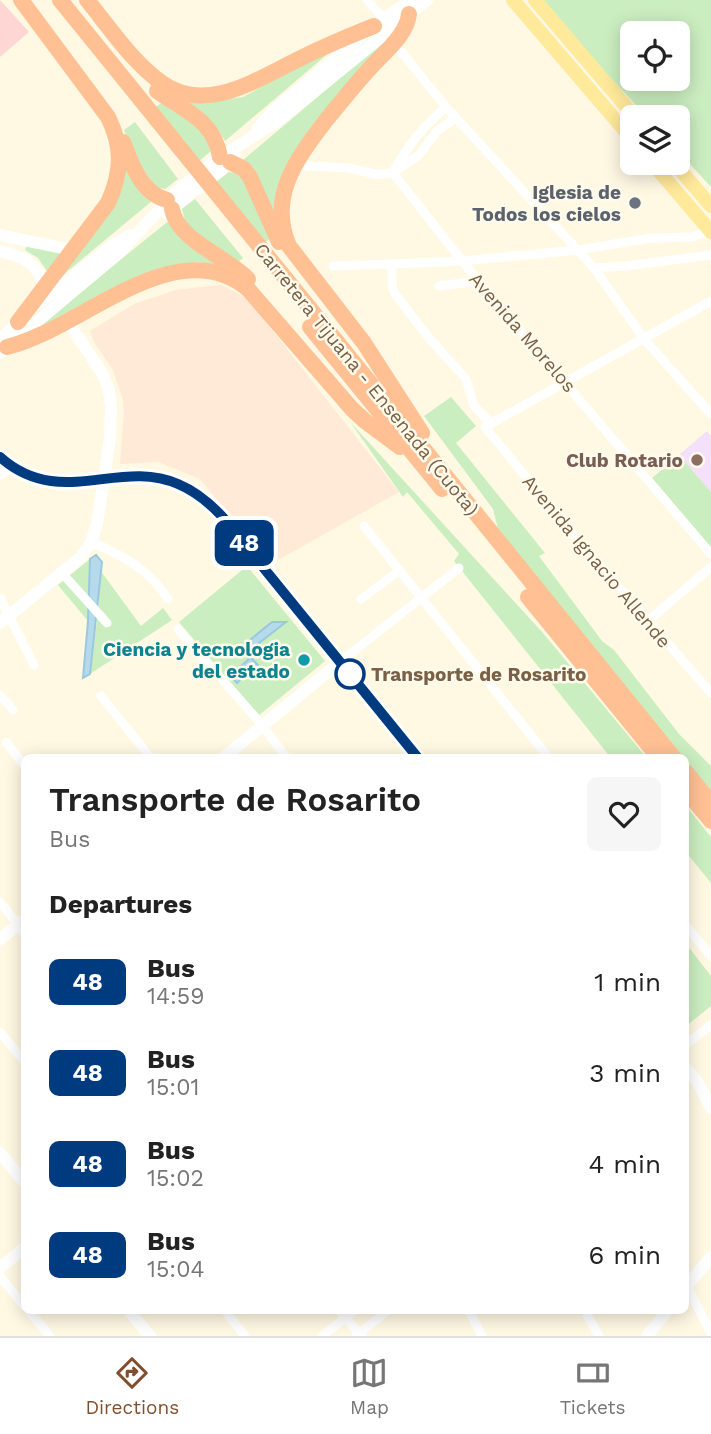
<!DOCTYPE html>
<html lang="en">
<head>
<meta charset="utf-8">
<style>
	:root { --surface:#fff; --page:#f6f6f6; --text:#222; --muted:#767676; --line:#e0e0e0; --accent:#814e2e }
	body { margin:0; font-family:"Work Sans",sans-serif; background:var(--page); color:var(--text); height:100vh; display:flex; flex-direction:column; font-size:26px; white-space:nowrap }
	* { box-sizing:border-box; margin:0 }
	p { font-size:23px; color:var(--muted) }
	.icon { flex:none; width:38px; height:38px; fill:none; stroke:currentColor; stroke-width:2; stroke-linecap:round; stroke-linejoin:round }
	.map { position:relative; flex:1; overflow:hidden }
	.details { position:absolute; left:21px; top:754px; width:668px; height:560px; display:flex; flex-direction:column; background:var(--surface); border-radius:10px; box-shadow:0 4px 18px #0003 }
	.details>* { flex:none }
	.badge { padding:0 14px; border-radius:10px; font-size:24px; line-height:46px }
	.buttons { position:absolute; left:620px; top:21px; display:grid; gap:14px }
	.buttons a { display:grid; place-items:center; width:70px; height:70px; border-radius:10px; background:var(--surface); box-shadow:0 4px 18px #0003; font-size:35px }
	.map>.badge { position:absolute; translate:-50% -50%; box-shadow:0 0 0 4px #fff }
	h2 { padding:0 28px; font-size:26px; line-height:63px }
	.round { display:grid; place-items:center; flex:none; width:74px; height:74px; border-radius:10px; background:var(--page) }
	.head { display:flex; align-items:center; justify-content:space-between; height:119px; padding:0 28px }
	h1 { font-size:33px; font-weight:600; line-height:52px }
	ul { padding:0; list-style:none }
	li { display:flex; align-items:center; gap:21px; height:91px; padding:0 28px }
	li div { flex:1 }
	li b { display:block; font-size:26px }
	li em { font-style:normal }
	li .badge { min-width:77px; font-weight:700; text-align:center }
	.tab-bar { display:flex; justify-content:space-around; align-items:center; height:98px; border-top:2px solid var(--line); background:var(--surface); font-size:19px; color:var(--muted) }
	.tab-bar a { display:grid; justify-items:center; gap:4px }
	.tab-bar .active { color:var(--accent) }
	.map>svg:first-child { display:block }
</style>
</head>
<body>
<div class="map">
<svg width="711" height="1336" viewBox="0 0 711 1336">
	<rect width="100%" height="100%" fill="#fff8e3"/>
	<polygon fill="#ffe9d7" points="221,285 247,298 399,492 271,564 200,479 159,462 120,464 124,414 123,400 113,370 94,342 90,331 134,304 176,290"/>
	<polygon fill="#f5e0fb" points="707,431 711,436 711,492 679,455"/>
	<polygon fill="#fed7d5" points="0,0 29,32 0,57"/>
	<g fill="#cbeec0" fill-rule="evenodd">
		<path d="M538,0H711V187L677,150V117H647ZM632,33H677V79H632Z"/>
		<polygon points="397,30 331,109 276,216 248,163 243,160"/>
		<polygon points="337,46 225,141 217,128 171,97 207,102 243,97"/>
		<polygon points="163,102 202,130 212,150 198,162 154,108"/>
		<polygon points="135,122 178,179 165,189 153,186 134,156 124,130"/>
		<polygon points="125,167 152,201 46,289"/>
		<polygon points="229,172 240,174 272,236 266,242 216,182"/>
		<polygon points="195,199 243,258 236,264 186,224 182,209"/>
		<polygon points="171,219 218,265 198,262 157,270 25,337"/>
		<polygon points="27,246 62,253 47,271 38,258 25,250"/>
		<polygon points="451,397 476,426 456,443 545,553 539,556 602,641 614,650 679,734 711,766 711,797 686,765 686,758 680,758 536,581 533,572 498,529 493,509 424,416"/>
		<polygon points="351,423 543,633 647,758 611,758 454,561 459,554 407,492 403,497"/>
		<polygon points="679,455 711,492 711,548 652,478"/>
		<polygon points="90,559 88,621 58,585"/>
		<polygon points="247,566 325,661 258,716 179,622"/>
		<polygon points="100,570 141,626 163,608 172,620 90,674 98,614"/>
		<polygon points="686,806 711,837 711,883 686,852"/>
		<polygon points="686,944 711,976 711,1006 686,1026"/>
	</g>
	<g fill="#b5daeb" stroke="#9bc8dd" stroke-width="2">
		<polygon points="96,555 102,562 90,674 83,678 88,621 90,559"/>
		<polygon points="272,622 286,622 254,647 250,657 258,665 237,683 230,676 249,659 240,648"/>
	</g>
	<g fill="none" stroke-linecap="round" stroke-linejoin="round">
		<g stroke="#fff" stroke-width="9">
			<polyline points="367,0 384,19"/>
			<polyline points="394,43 446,107 594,268 644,339 711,414"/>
			<path d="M446,107C425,125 405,149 393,173L478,281L711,554"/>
			<polyline points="295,163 308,166 348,168 376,174 393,173 419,155 437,131 456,118"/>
			<polyline points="333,266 392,264"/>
			<polyline points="594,268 626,266 711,255"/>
			<polyline points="439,286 478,281"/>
			<polyline points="711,301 485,427 572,533 711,693"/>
			<polyline points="491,423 474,406 466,379 429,338 395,294 392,287 392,264 462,261 578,250 651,238 693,237 709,230"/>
			<polyline points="0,475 12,467"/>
			<polyline points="364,526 549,758"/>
			<path d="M91,542C122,555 149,569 168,599"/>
			<polyline points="62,573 107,623"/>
			<polyline points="0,598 34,665"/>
			<polyline points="361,599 399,571"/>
			<polyline points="648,621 711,567"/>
			<polyline points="178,629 256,718 287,758"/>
			<polyline points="340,662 459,568"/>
			<polyline points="0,695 13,710"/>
			<polyline points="101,696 151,758"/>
			<polyline points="6,742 24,765"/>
			<polyline points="0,902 24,933"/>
			<polyline points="686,926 711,956"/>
			<polyline points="0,1032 24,1061"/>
			<polyline points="686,1044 711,1025"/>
			<polyline points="0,1276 24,1306"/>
			<polyline points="686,1284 711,1333"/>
			<polyline points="29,1311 50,1336"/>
			<polyline points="225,1311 245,1336"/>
			<polyline points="339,1311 362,1336"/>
			<polyline points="469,1311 482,1336"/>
			<polyline points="585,1311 599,1336"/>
			<polyline points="322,1336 354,1311"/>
			<polyline points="356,1336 387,1311"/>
		</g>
		<g stroke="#fff" stroke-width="12">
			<polyline points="258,128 273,111 374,26 411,0"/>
			<polyline points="166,213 221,170 235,155"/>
			<polyline points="0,235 72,250"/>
			<path d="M0,251C22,256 37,262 44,285"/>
			<polyline points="38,304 113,245 130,235"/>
			<polyline points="0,340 24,316"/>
			<polyline points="0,353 119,253 176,192 213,162 279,120 427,0"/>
			<path d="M0,457C60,510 119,458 178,483C219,501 243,544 271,577C320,637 369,697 418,758"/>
			<polyline points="0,623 81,557 91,542 97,524 110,438 111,407 109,390 102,373 68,322"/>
			<polyline points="223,758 340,662"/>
			<polyline points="0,939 24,920"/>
			<polyline points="686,1069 697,1081 711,1108"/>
			<polyline points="0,1153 24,1182"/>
			<polyline points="0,1268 24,1248"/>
			<polyline points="686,1287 711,1257"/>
			<polyline points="129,1311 150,1336"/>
			<polyline points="647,1336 667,1311"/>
		</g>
		<g stroke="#ffe99a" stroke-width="14">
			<polyline points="513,0 632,139"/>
			<polyline points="535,0 635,117"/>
			<polyline points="652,163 711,232"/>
			<polyline points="674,163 711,206"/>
		</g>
		<g stroke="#ffc194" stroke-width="16">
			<polyline points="60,0 674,758"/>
			<path d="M87,0C110,28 132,62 162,83C207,115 259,78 301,58C325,46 349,36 374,26"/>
			<path d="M409,14C407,34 386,51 372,66C356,83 342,101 327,119C298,157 267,196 289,246L364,343L422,433"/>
			<path d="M157,91C185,111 214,120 220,157"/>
			<path d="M123,142C132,165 141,193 167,200"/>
			<polyline points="230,162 244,169 250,177 279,242"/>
			<path d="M172,209C177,240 227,257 248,279"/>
			<path d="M18,322L108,203C122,172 123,147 108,117L21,0"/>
			<polyline points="310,327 442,489"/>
			<path d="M7,347C80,330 176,229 248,289L352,409L365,421L400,447"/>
			<polyline points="528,597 659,758"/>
			<polyline points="686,772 711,803"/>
			<polyline points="686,791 711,821"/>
		</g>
	</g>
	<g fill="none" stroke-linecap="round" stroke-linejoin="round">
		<g stroke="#fff" stroke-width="16">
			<path id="line" d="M0,457C59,510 119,458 178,484C219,501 243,544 271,577C320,637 369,697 418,758"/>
		</g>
		<use href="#line" stroke="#003b80" stroke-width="10"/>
	</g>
	<circle fill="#6b7280" stroke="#fffbec" stroke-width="2.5" cx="635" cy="203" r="7"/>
	<circle fill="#8d6e63" stroke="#fffbec" stroke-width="2.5" cx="697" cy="460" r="7"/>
	<circle fill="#0f9aa8" stroke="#fffbec" stroke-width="2.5" cx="304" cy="660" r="7"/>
	<circle fill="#fff" stroke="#003b80" stroke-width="3.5" cx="350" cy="674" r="14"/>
	<g text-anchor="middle" stroke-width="5" stroke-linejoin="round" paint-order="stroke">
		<g font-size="19" font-weight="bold" fill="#5b616d" stroke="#fffbec" text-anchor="end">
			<text x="621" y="199">Iglesia de<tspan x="621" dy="22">Todos los cielos</tspan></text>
		</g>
		<g font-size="19" fill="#7a6146" stroke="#fffbec">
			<text transform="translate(523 332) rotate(49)" y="7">Avenida Morelos</text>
			<text transform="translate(367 379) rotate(51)" y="7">Carretera Tijuana - Ensenada (Cuota)</text>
			<text transform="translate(597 561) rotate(50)" y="7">Avenida Ignacio Allende</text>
		</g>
		<g font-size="19" font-weight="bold" fill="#785e54" stroke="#fffbec" text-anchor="end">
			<text x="683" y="467">Club Rotario</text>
		</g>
		<g font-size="19" font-weight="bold" fill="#0d838f" stroke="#fffbec" text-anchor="end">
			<text x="290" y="656">Ciencia y tecnologia<tspan x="290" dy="22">del estado</tspan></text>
		</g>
		<g font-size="19" font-weight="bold" fill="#7a6146" stroke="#fffbec" text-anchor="start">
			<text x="371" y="681">Transporte de Rosarito</text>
		</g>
	</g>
</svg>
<div class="buttons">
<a><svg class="icon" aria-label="locate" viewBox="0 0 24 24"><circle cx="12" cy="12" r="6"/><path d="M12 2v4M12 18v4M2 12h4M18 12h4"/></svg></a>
<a><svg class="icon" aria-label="layers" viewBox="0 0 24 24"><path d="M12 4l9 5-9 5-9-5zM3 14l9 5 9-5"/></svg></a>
</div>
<b class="badge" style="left:244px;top:543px;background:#003b80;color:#fff">48</b>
<section class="details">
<div class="head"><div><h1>Transporte de Rosarito</h1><p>Bus</p></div><a class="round"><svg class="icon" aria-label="heart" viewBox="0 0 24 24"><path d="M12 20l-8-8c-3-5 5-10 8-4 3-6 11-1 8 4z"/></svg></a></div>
<h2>Departures</h2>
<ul>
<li><span class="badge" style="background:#003b80;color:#fff">48</span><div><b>Bus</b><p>14:59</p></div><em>1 min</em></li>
<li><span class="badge" style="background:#003b80;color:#fff">48</span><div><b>Bus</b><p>15:01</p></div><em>3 min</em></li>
<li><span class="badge" style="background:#003b80;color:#fff">48</span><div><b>Bus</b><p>15:02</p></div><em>4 min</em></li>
<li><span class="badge" style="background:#003b80;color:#fff">48</span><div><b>Bus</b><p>15:04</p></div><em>6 min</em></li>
</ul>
</section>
</div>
<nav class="tab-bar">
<a class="active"><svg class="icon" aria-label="directions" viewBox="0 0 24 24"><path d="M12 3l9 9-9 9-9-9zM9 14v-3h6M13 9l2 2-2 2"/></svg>Directions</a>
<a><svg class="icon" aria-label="map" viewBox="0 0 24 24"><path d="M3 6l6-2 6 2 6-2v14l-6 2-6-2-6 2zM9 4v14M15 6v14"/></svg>Map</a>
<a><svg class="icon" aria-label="tickets" viewBox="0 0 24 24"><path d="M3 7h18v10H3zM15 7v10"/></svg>Tickets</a>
</nav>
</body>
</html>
